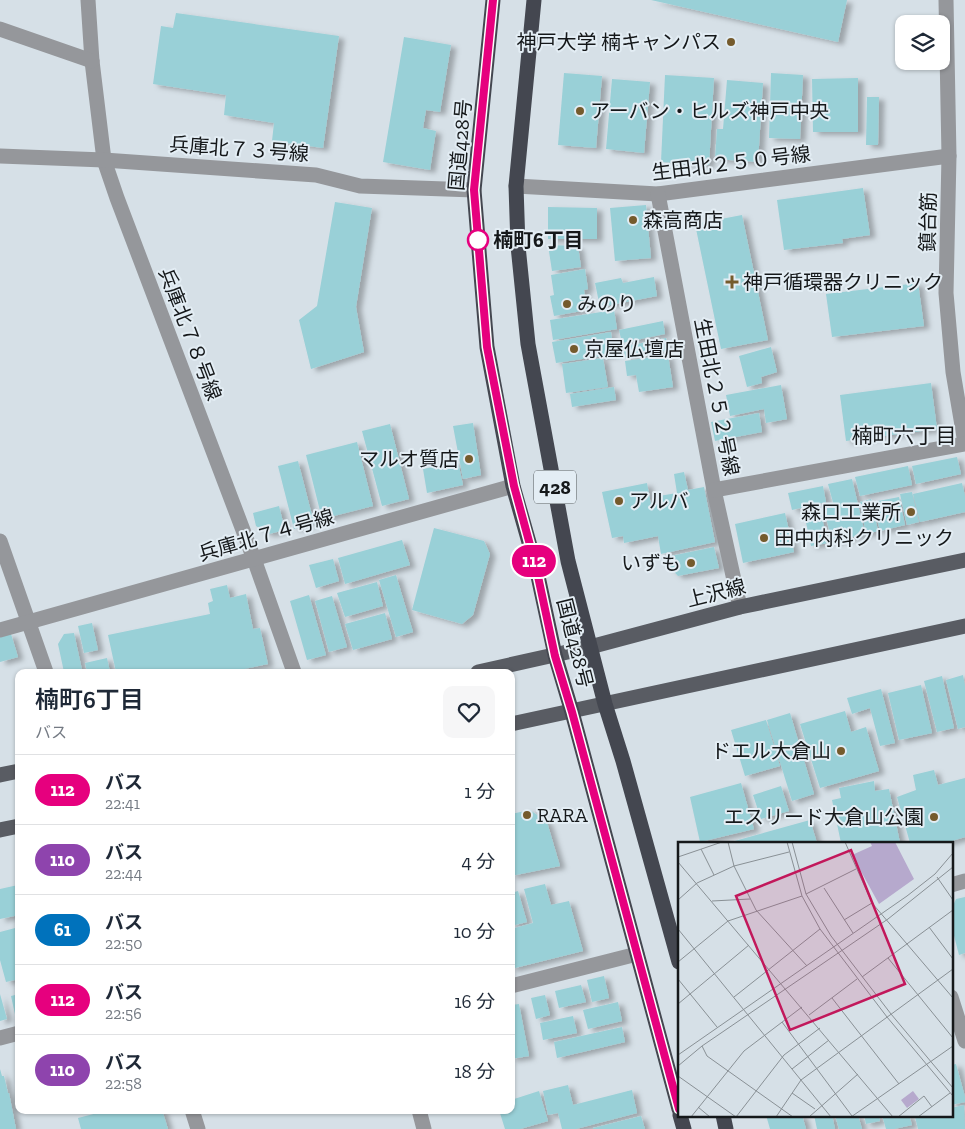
<!DOCTYPE html>
<html lang="ja">
<head>
<meta charset="utf-8">
<style>
	:root { --surface:#fff; --page:#f6f6f7; --text:#1f2937; --muted:#747a83; --line:#e0e1e3 }
	body { margin:0; font-family:"Zilla Slab","Noto Sans JP",serif; background:var(--page); color:var(--text); height:100vh; display:flex; flex-direction:column; font-size:19px; white-space:nowrap }
	* { box-sizing:border-box; margin:0 }
	p { font-size:16px; color:var(--muted) }
	.icon { flex:none; width:28px; height:28px; fill:none; stroke:currentColor; stroke-width:2; stroke-linecap:round; stroke-linejoin:round }
	.map { position:relative; flex:1; overflow:hidden }
	.drawer { position:absolute; left:15px; top:669px; width:500px; height:445px; display:flex; flex-direction:column; background:var(--surface); border-radius:10px; box-shadow:0 1px 4px #0004 }
	.drawer>* { flex:none }
	.badge { padding:0 10px; border-radius:16px; font-size:18px; line-height:32px }
	.tools { position:absolute; left:895px; top:15px; display:grid; gap:10px }
	.tools a { display:grid; place-items:center; width:55px; height:55px; border-radius:10px; background:var(--surface); box-shadow:0 1px 4px #0004; font-size:25px }
	.map>.badge { position:absolute; translate:-50% -50%; box-shadow:0 0 0 2px #fff }
	.round { display:grid; place-items:center; flex:none; width:52px; height:52px; border-radius:10px; background:var(--page) }
	.overview { display:flex; align-items:center; justify-content:space-between; height:85px; padding:0 20px }
	h1 { font-size:24px; font-weight:600; line-height:38px }
	ul { padding:0; list-style:none }
	li { display:flex; align-items:center; gap:15px; height:70px; padding:0 20px; border-top:1px solid var(--line) }
	li div { flex:1 }
	li b { display:block; font-size:19px }
	li em { font-style:normal }
	li .badge { min-width:55px; font-weight:700; text-align:center }
	.map>svg:first-child { display:block }
</style>
</head>
<body>
<div class="map">
<svg width="965" height="1129" viewBox="0 0 965 1129">
	<defs>
		<filter id="shadow"><feDropShadow dx="5.5" dy="3" stdDeviation="2.5" flood-color="#0004"/></filter>
	</defs>
	<rect width="100%" height="100%" fill="#d6e0e7"/>
	<g fill="#99d0d7" filter="url(#shadow)">
		<polygon points="651,0 847,0 838,42"/>
		<polygon points="176,13 339,36 323,148 272,141 274,123 224,115 226,95 153,84 161,26 173,28"/>
		<polygon points="404,37 451,45 440,112 426,110 423,128 436,131 430,170 383,162"/>
		<polygon points="564,73 602,76 596,148 558,145"/>
		<polygon points="771,73 803,75 800,139 769,138"/>
		<polygon points="665,75 714,78 709,165 661,162"/>
		<polygon points="858,78 858,132 813,132 812,79"/>
		<polygon points="612,79 650,82 644,153 606,149"/>
		<polygon points="727,80 763,83 758,162 715,159 717,129 723,129"/>
		<polygon points="867,97 879,97 878,145 866,145"/>
		<polygon points="863,188 870,235 842,239 843,243 784,250 777,200"/>
		<polygon points="335,202 372,208 356,307 364,352 311,369 299,320 317,306"/>
		<polygon points="646,205 651,258 615,261 610,208"/>
		<polygon points="548,207 597,208 597,239 548,239"/>
		<polygon points="742,215 768,340 721,349 695,224"/>
		<polygon points="548,245 578,246 581,267 552,271"/>
		<polygon points="585,269 588,289 584,290 587,310 554,316 550,296 554,295 551,275"/>
		<polygon points="654,277 657,296 600,307 595,283 621,278 623,283"/>
		<polygon points="918,283 924,326 832,337 826,294"/>
		<polygon points="614,310 617,329 553,340 550,320"/>
		<polygon points="663,321 665,334 622,343 619,330"/>
		<polygon points="611,332 614,354 556,363 552,342"/>
		<polygon points="666,338 669,350 626,359 623,347"/>
		<polygon points="771,347 777,372 761,377 762,383 747,387 739,356"/>
		<polygon points="668,355 673,387 639,392 636,375 627,376 625,361"/>
		<polygon points="603,358 608,387 566,393 562,364"/>
		<polygon points="931,383 937,429 846,441 840,395"/>
		<polygon points="781,385 787,419 766,423 764,409 730,416 726,395"/>
		<polygon points="614,387 616,400 572,407 570,394"/>
		<polygon points="759,413 762,432 715,441 711,422"/>
		<polygon points="473,423 481,475 463,479 453,426"/>
		<polygon points="390,424 409,499 382,506 362,431"/>
		<polygon points="357,442 373,506 322,519 306,455"/>
		<polygon points="957,457 961,474 916,484 912,466"/>
		<polygon points="298,461 314,523 294,529 278,466"/>
		<polygon points="458,462 463,485 427,493 423,469"/>
		<polygon points="908,466 912,485 860,496 855,477"/>
		<polygon points="684,472 688,490 704,487 715,542 661,554 658,536 624,543 623,536 612,538 602,492 647,483 651,505 661,503 659,496 677,493 674,474"/>
		<polygon points="852,479 865,534 832,542 824,509 834,506 828,484"/>
		<polygon points="962,483 965,496 965,512 920,522 913,494"/>
		<polygon points="823,486 826,502 792,510 788,493"/>
		<polygon points="912,492 919,522 907,525 900,494"/>
		<polygon points="899,497 905,525 880,531 873,502"/>
		<polygon points="871,499 878,531 866,534 860,502"/>
		<polygon points="279,506 285,530 269,534 256,526 253,513"/>
		<polygon points="820,509 828,543 811,546 804,513"/>
		<polygon points="785,513 794,552 743,563 735,524"/>
		<polygon points="434,528 484,541 490,554 473,615 462,624 412,610"/>
		<polygon points="402,540 410,565 345,584 338,558"/>
		<polygon points="714,547 719,568 693,573 678,576 661,558"/>
		<polygon points="333,559 339,581 316,588 309,565"/>
		<polygon points="396,575 413,632 396,637 379,580"/>
		<polygon points="377,582 383,606 345,617 337,593"/>
		<polygon points="227,585 230,598 246,594 253,629 260,628 268,664 229,672 116,672 108,635 210,614 208,603 213,601 210,589"/>
		<polygon points="309,595 326,655 307,660 290,601"/>
		<polygon points="332,596 347,647 329,652 315,601"/>
		<polygon points="385,613 392,639 353,650 345,624"/>
		<polygon points="92,623 98,650 84,653 78,626"/>
		<polygon points="74,633 82,670 64,672 58,644 64,634"/>
		<polygon points="11,634 18,657 0,662 0,637"/>
		<polygon points="107,658 110,672 87,672 85,663"/>
		<polygon points="963,675 965,686 965,727 958,729 946,680"/>
		<polygon points="942,676 954,728 937,732 924,681"/>
		<polygon points="921,685 932,733 899,740 888,693"/>
		<polygon points="881,689 895,743 880,746 870,708 852,714 847,698"/>
		<polygon points="845,711 851,732 866,727 879,771 820,788 800,724"/>
		<polygon points="790,713 814,794 792,801 767,720"/>
		<polygon points="766,720 780,766 745,776 731,730"/>
		<polygon points="934,770 938,785 965,778 965,837 945,843 910,843 897,797 916,790 913,775"/>
		<polygon points="874,781 875,791 889,789 900,843 841,843 832,800 841,798 839,788"/>
		<polygon points="741,783 754,829 700,842 690,797"/>
		<polygon points="781,786 789,811 761,819 753,795"/>
		<polygon points="530,810 547,822 560,866 511,876 511,814"/>
		<polygon points="810,820 817,843 732,843 731,842"/>
		<polygon points="545,884 551,905 569,901 583,951 511,969 511,929 533,923 524,889"/>
		<polygon points="18,885 19,915 0,919 0,889"/>
		<polygon points="518,891 527,922 511,926 511,893"/>
		<polygon points="965,897 965,953 959,955 951,924 951,910 956,899"/>
		<polygon points="19,927 19,979 6,982 0,960 0,932"/>
		<polygon points="604,976 609,998 592,1002 587,980"/>
		<polygon points="581,985 586,1002 559,1008 555,991"/>
		<polygon points="0,994 7,1019 0,1021"/>
		<polygon points="19,994 19,1018 16,1019 11,996"/>
		<polygon points="545,995 550,1015 536,1019 531,998"/>
		<polygon points="618,1002 622,1021 588,1029 583,1010"/>
		<polygon points="519,1004 529,1056 511,1059 511,1005"/>
		<polygon points="573,1016 577,1033 543,1040 540,1023"/>
		<polygon points="622,1027 625,1042 557,1058 554,1042"/>
		<polygon points="956,1064 965,1097 965,1102 951,1105 951,1065"/>
		<polygon points="0,1069 2,1076 4,1076 8,1093 9,1093 16,1129 0,1129"/>
		<polygon points="568,1085 573,1105 632,1090 637,1113 576,1129 562,1129 558,1113 548,1115 543,1091"/>
		<polygon points="539,1091 548,1121 520,1129 505,1129 499,1110 511,1110 511,1100"/>
		<polygon points="964,1105 965,1129 918,1129 915,1117 923,1115 951,1115 951,1108"/>
		<polygon points="109,1110 162,1110 168,1129 81,1129 78,1118"/>
		<polygon points="766,1115 802,1115 806,1129 770,1129"/>
		<polygon points="814,1115 832,1115 835,1129 817,1129"/>
		<polygon points="835,1115 858,1115 862,1129 839,1129"/>
		<polygon points="864,1115 879,1115 880,1121 866,1124"/>
		<polygon points="882,1115 909,1115 912,1125 894,1129 886,1129"/>
		<polygon points="641,1116 645,1129 593,1129 593,1128"/>
	</g>
	<g fill="none" stroke-linecap="round" stroke-linejoin="round">
		<g stroke="#95979b" stroke-width="15">
			<polyline points="88,0 92,61 104,160 117,198 254,559 294,672"/>
			<polyline points="946,0 949,156 946,293 953,372 965,443"/>
			<polyline points="0,29 92,61"/>
			<polyline points="0,156 104,160 316,175 360,186 474,190"/>
			<polyline points="516,186 658,194 949,156"/>
			<polyline points="658,194 714,490 740,607"/>
			<polyline points="714,490 965,444"/>
			<polyline points="0,541 46,672"/>
			<polyline points="0,630 513,486"/>
			<polyline points="951,885 965,881"/>
			<polyline points="511,986 637,954"/>
			<polyline points="951,997 965,1041"/>
			<polyline points="0,1038 19,1033"/>
			<polyline points="192,1110 198,1129"/>
			<polyline points="419,1110 424,1129"/>
		</g>
		<g stroke="#595c63" stroke-width="15">
			<polyline points="478,672 590,647 740,607 965,560"/>
			<polyline points="511,724 965,626"/>
			<polyline points="0,775 19,771"/>
			<polyline points="0,830 19,826"/>
		</g>
		<g stroke="#444750" stroke-width="15">
			<polyline points="493,0 474,190 487,347 513,486 536,567 555,655 572,712 679,1109"/>
			<polyline points="534,0 516,186 518,246 528,344 568,561 605,704 623,761 679,962"/>
			<polyline points="680,1115 684,1129"/>
			<polyline points="723,1115 726,1129"/>
		</g>
	</g>
	<g fill="none" stroke-linecap="round" stroke-linejoin="round">
		<g stroke="#fff" stroke-width="11">
			<polyline id="line" points="493,0 474,190 487,347 514,486 536,567 555,656 572,712 679,1109"/>
		</g>
		<use href="#line" stroke="#e6007e" stroke-width="8"/>
	</g>
	<g fill="#755b2d" stroke="#e3edf4" stroke-width="2">
		<circle cx="731" cy="42" r="5"/>
		<circle cx="580" cy="111" r="5"/>
		<circle cx="633" cy="220" r="5"/>
		<path d="M729.5 274.5h5v5h5v5h-5v5h-5v-5h-5v-5h5z"/>
		<circle cx="567" cy="304" r="5"/>
		<circle cx="574" cy="349" r="5"/>
		<circle cx="469" cy="459" r="5"/>
		<circle cx="619" cy="501" r="5"/>
		<circle cx="911" cy="512" r="5"/>
		<circle cx="764" cy="538" r="5"/>
		<circle cx="691" cy="563" r="5"/>
		<circle cx="841" cy="751" r="5"/>
		<circle cx="527" cy="815" r="5"/>
		<circle cx="934" cy="817" r="5"/>
	</g>
	<circle fill="#fff" stroke="#e6007e" stroke-width="2.5" cx="478" cy="240" r="10"/>
	<g text-anchor="middle" stroke-width="4" stroke-linejoin="round" paint-order="stroke">
		<rect fill="#e3edf4" stroke="#53585b" stroke-width="1" x="534" y="470.5" width="42" height="33" rx="4"/>
		<g font-size="19" font-weight="bold" fill="#15181a">
			<text x="555" y="494">428</text>
		</g>
		<g font-size="20" fill="#15181a" stroke="#e3edf4" text-anchor="start">
			<text x="721" y="49" text-anchor="end">神戸大学 楠キャンパス</text>
			<text x="590" y="118">アーバン・ヒルズ神戸中央</text>
			<text x="643" y="227">森高商店</text>
			<text x="743" y="289">神戸循環器クリニック</text>
			<text x="577" y="311">みのり</text>
			<text x="584" y="356">京屋仏壇店</text>
			<text x="459" y="466" text-anchor="end">マルオ質店</text>
			<text x="629" y="508">アルバ</text>
			<text x="901" y="519" text-anchor="end">森口工業所</text>
			<text x="774" y="545">田中内科クリニック</text>
			<text x="681" y="570" text-anchor="end">いずも</text>
			<text x="831" y="758" text-anchor="end">ドエル大倉山</text>
			<text x="537" y="822">RARA</text>
			<text x="924" y="824" text-anchor="end">エスリード大倉山公園</text>
		</g>
		<g font-size="20" fill="#15181a" stroke="#e3edf4">
			<text transform="translate(460 145) rotate(-85)" y="7">国道428号</text>
			<text transform="translate(239 149) rotate(4)" y="7">兵庫北７３号線</text>
			<text transform="translate(731 163) rotate(-7)" y="7">生田北２５０号線</text>
			<text transform="translate(928 222) rotate(-89)" y="7">鎮台筋</text>
			<text transform="translate(190 334) rotate(69)" y="7">兵庫北７８号線</text>
			<text transform="translate(717 397) rotate(79)" y="7">生田北２５２号線</text>
			<text transform="translate(266 535) rotate(-16)" y="7">兵庫北７４号線</text>
			<text transform="translate(716 593) rotate(-14)" y="7">上沢線</text>
			<text transform="translate(575 643) rotate(76)" y="7">国道428号</text>
		</g>
		<g font-size="20" font-weight="bold" fill="#15181a" stroke="#e3edf4" text-anchor="start">
			<text x="493" y="247">楠町6丁目</text>
		</g>
		<g font-size="21" fill="#15181a" stroke="#e3edf4">
			<text x="904" y="443">楠町六丁目</text>
		</g>
	</g>
	<g transform="translate(678 842)">
		<rect width="275" height="275" fill="#d6e0e7"/>
		<path d="M192,0H217L236,37L201,62L174,13L194,4ZM235,249L241,257L229,266L223,258Z" fill="#b6a9cd"/>
		<path fill="none" stroke="#899095" stroke-width="1" d="M50,0L56,24L78,68L129,124M109,0L124,54L142,87L209,175L275,254M114,0L128,52L153,94L213,172L275,246M167,0L194,61L275,156M23,7L36,33M0,15L44,0M0,20L215,275M259,35L275,58M146,46L175,91M128,52L178,27M0,58L19,41L56,24L111,10M34,59L72,57M166,78L194,61M251,85L275,117M0,87L153,275M210,116L275,196M0,120L50,79L124,54M184,135L275,68M0,137L39,185M56,155L142,87M154,156L221,242M0,162L71,103M131,173L179,137M104,180L174,274M24,204L29,214L115,275M0,213L229,54L257,32L275,11M0,224L24,204L210,77L275,25M114,227L151,198M0,234L58,275M114,251L137,267M20,265L32,275M13,275L66,209L124,165M58,275L106,213L142,186M98,275L123,238L275,127M131,275L180,232M173,275L275,204M220,275L246,254L254,265M240,275L272,251"/>
		<path fill="#c2185b" fill-opacity="0.15" stroke="#c2185b" stroke-width="2.5" d="M173,8L227,142L112,188L58,54Z"/>
		<rect width="275" height="275" fill="none" stroke="#15181a" stroke-width="2.5"/>
	</g>
</svg>
<div class="tools">
<a><svg class="icon" aria-label="layers" viewBox="0 0 24 24"><path d="M12 4l9 5-9 5-9-5zM3 14l9 5 9-5"/></svg></a>
</div>
<b class="badge" style="left:534px;top:561px;background:#e6007e;color:#fff">112</b>
<section class="drawer">
<div class="overview"><div><h1>楠町6丁目</h1><p>バス</p></div><a class="round"><svg class="icon" aria-label="heart" viewBox="0 0 24 24"><path d="M12 20l-8-8c-3-5 5-10 8-4 3-6 11-1 8 4z"/></svg></a></div>
<ul>
<li><span class="badge" style="background:#e6007e;color:#fff">112</span><div><b>バス</b><p>22:41</p></div><em>1 分</em></li>
<li><span class="badge" style="background:#8e44ad;color:#fff">110</span><div><b>バス</b><p>22:44</p></div><em>4 分</em></li>
<li><span class="badge" style="background:#0072bc;color:#fff">61</span><div><b>バス</b><p>22:50</p></div><em>10 分</em></li>
<li><span class="badge" style="background:#e6007e;color:#fff">112</span><div><b>バス</b><p>22:56</p></div><em>16 分</em></li>
<li><span class="badge" style="background:#8e44ad;color:#fff">110</span><div><b>バス</b><p>22:58</p></div><em>18 分</em></li>
</ul>
</section>
</div>
</body>
</html>
